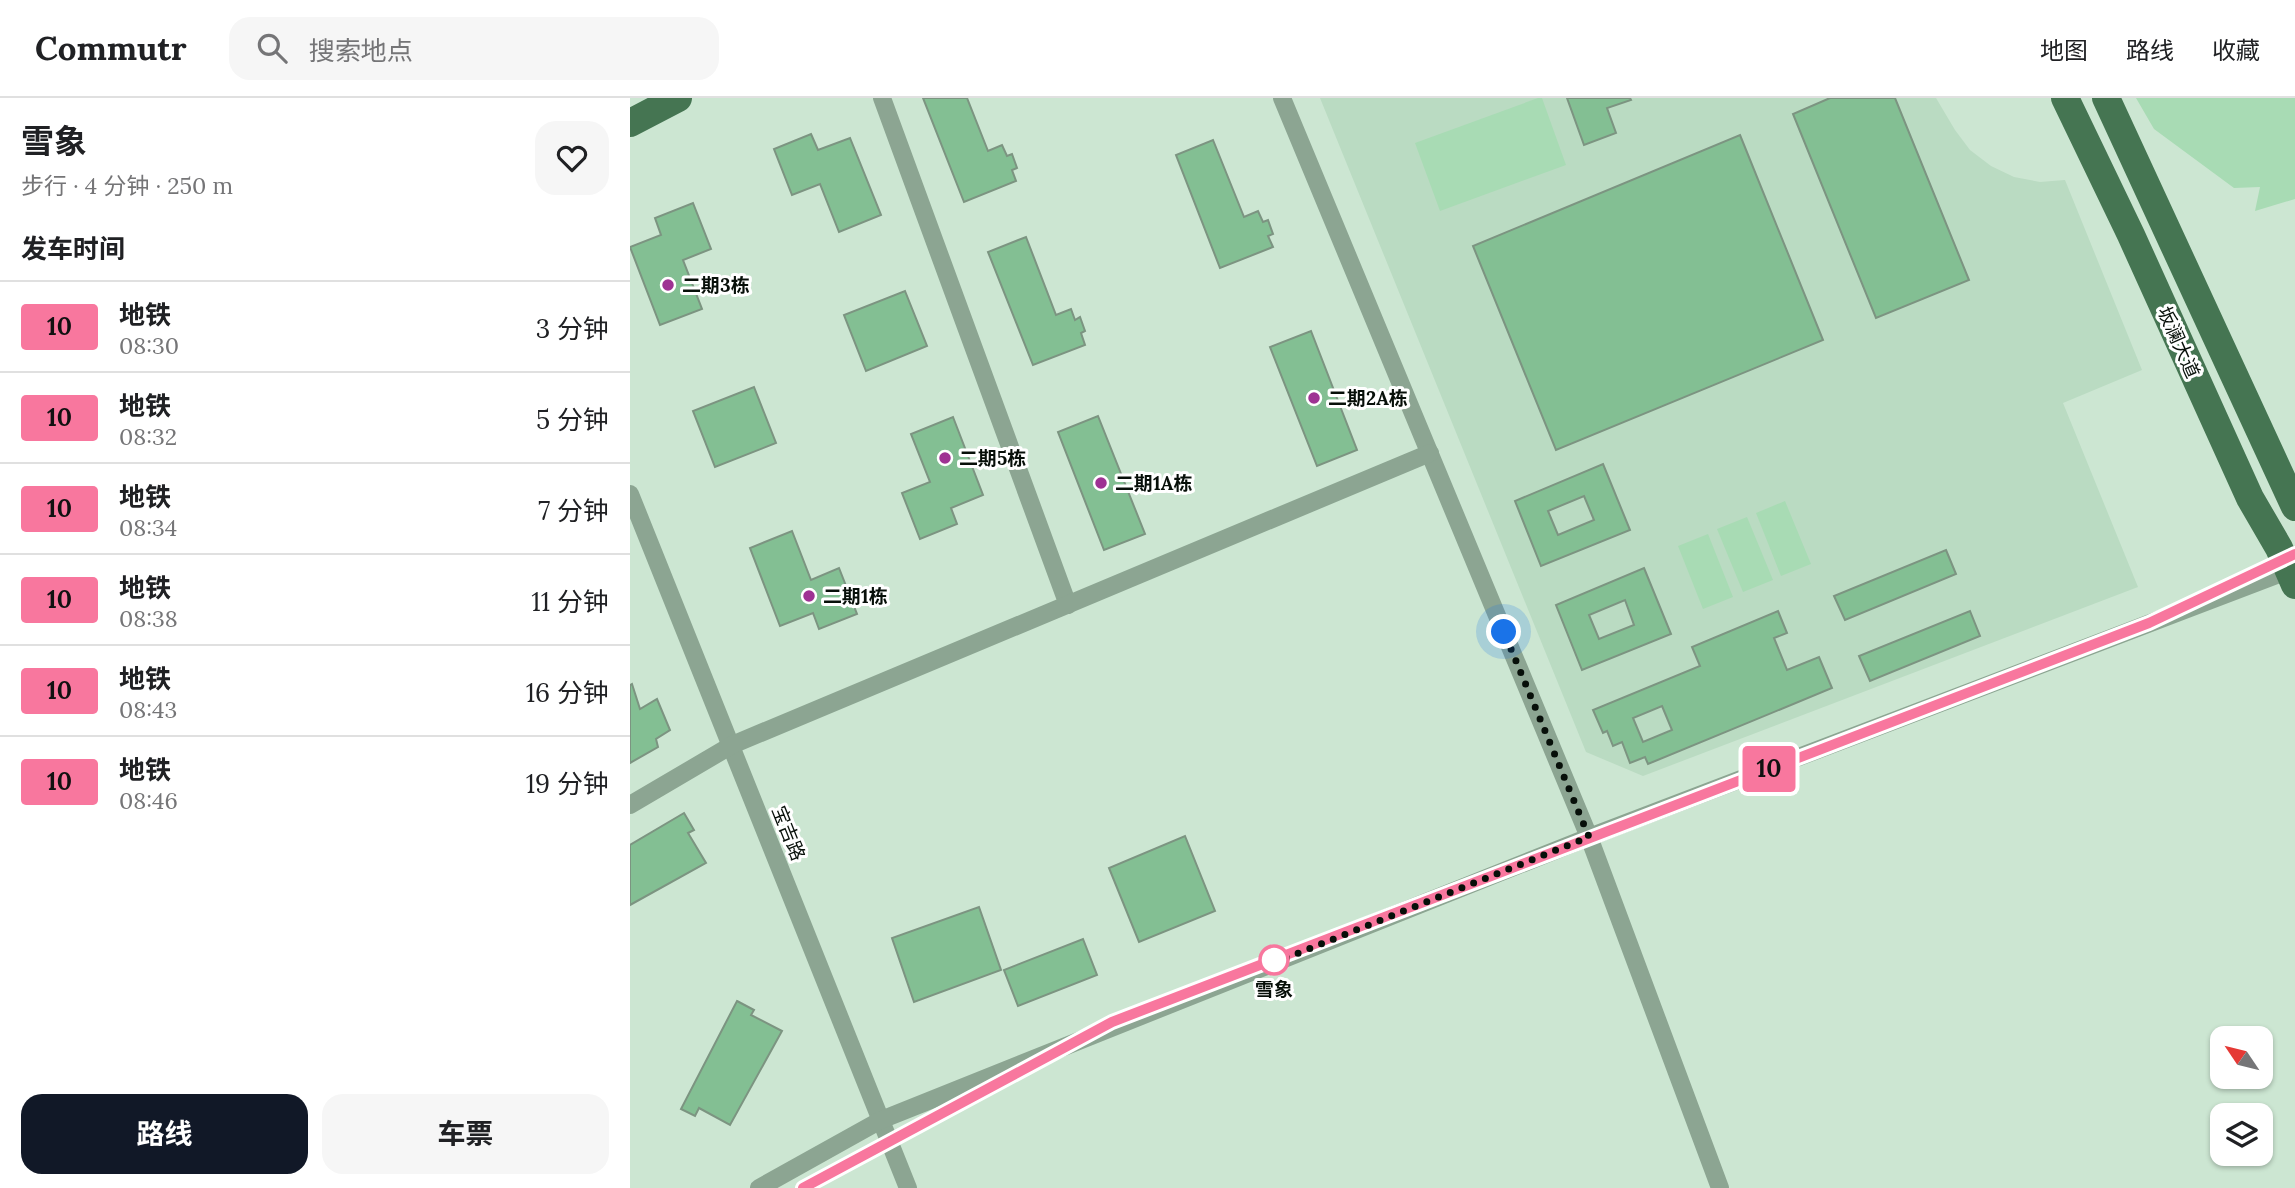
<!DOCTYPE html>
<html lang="zh">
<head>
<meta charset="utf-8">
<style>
	:root { --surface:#fff; --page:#f6f6f6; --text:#202124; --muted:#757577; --line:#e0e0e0; --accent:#111827 }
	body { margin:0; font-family:Lora,"Noto Sans SC",serif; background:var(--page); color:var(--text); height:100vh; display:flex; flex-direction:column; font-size:26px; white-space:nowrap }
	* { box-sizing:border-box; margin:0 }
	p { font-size:23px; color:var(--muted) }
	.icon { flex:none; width:38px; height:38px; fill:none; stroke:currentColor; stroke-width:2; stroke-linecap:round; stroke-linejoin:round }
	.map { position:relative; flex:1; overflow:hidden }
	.sheet { display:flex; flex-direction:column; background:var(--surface); width:630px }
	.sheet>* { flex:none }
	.badge { padding:0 14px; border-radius:5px; font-size:24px; line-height:46px }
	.needle { width:46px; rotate:305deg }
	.tools { position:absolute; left:1580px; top:928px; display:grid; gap:14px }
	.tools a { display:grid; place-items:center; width:63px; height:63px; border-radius:14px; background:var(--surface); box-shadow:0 2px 5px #0004; font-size:35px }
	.you { position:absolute; width:35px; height:35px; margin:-18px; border:5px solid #fff; border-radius:50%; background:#1a73e8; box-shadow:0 0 0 10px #1a73e833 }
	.map>.badge { position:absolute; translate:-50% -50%; box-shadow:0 0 0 4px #fff }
	h2 { padding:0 21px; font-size:26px; line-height:63px }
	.round { display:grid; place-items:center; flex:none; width:74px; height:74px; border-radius:21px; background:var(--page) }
	.summary { display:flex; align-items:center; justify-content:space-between; height:119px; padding:0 21px }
	h1 { font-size:33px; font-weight:700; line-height:52px }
	.action { display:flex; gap:14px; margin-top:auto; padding:14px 21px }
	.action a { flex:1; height:80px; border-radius:21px; background:var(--accent); color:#fff; font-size:28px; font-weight:700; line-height:80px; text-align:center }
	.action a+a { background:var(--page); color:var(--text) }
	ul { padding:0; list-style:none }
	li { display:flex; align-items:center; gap:21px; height:91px; padding:0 21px; border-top:2px solid var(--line) }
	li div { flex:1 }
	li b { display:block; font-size:26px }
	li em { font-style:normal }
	li .badge { min-width:77px; font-weight:700; text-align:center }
	header { display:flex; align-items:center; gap:42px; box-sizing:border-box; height:98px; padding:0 35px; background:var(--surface); border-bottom:2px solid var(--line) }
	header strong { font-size:33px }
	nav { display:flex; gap:38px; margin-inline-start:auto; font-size:24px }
	.search { width:490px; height:63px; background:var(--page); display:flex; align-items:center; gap:18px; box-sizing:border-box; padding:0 24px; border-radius:21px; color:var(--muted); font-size:26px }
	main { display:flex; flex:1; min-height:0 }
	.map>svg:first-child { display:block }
</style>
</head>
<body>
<header>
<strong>Commutr</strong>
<div class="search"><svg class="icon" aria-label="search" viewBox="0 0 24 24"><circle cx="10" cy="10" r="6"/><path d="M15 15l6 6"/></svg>搜索地点</div>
<nav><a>地图</a><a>路线</a><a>收藏</a></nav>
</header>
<main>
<section class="sheet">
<div class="summary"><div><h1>雪象</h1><p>步行 · 4 分钟 · 250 m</p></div><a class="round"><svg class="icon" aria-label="heart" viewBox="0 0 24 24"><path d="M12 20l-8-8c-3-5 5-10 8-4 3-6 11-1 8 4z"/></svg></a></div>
<h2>发车时间</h2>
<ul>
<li><span class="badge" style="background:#f8779e;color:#111">10</span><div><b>地铁</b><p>08:30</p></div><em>3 分钟</em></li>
<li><span class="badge" style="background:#f8779e;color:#111">10</span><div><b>地铁</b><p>08:32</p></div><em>5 分钟</em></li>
<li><span class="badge" style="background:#f8779e;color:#111">10</span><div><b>地铁</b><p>08:34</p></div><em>7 分钟</em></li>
<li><span class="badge" style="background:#f8779e;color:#111">10</span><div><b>地铁</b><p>08:38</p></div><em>11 分钟</em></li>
<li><span class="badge" style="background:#f8779e;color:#111">10</span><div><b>地铁</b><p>08:43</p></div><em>16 分钟</em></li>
<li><span class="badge" style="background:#f8779e;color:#111">10</span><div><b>地铁</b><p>08:46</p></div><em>19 分钟</em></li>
</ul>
<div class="action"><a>路线</a><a>车票</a></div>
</section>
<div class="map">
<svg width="1665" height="1090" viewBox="0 0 1665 1090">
	<rect width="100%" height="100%" fill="#cce6d2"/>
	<polygon fill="#badbc2" points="690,0 1306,0 1325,32 1340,52 1361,68 1384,79 1410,84 1435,82 1512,272 1433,305 1508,489 1013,678 956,654"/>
	<g fill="#a8dbb4">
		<polygon points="908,0 912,0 936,67 810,113 785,45"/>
		<polygon points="1506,0 1665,0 1665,101 1625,113 1630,89 1604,90 1524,31"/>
		<polygon points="1155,403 1181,466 1151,478 1126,415"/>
		<polygon points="1117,419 1143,482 1113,494 1087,431"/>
		<polygon points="1078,436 1103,499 1073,511 1048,448"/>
	</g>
	<g fill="#83bf93" stroke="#7c9481" stroke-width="2" fill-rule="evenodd">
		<polygon points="293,0 337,0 358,53 372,47 377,58 382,56 387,70 382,72 386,83 334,104"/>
		<polygon points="937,0 1000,0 1001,2 977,10 986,35 954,47"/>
		<polygon points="1200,0 1265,0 1339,182 1246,220 1163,16"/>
		<polygon points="181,36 188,52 220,40 251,117 209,134 190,86 162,97 144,51"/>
		<polygon points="1110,37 1193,242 926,352 843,148"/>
		<polygon points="583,42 614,119 628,113 633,124 638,122 643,136 638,138 643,149 590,170 546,57"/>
		<polygon points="63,105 81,151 53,162 72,211 30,227 0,149 31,137 25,120"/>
		<polygon points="396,139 426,217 441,211 445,222 450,219 455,233 451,235 455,247 403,267 358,154"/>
		<polygon points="275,193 297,248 236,273 214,217"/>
		<polygon points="681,233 727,352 687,368 640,249"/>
		<polygon points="124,289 146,345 85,369 63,313"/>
		<polygon points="468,318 515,436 474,452 428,334"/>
		<polygon points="323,319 353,397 321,410 327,426 290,441 272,395 300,384 281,336"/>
		<path d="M973,366L1000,432L911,468L885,403ZM954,398L964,422L928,437L918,413Z"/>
		<polygon points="162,433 181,482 209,470 227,516 189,531 183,515 150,528 120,450"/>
		<polygon points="1316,452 1326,476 1215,522 1204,498"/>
		<path d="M1014,470L1041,536L952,572L926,507ZM995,502L1004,527L969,541L959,517Z"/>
		<path d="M1148,513L1157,535L1144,540L1157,572L1189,559L1202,590L1018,666L1015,659L1000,665L992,644L983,648L977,633L973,635L963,612L1070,568L1062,549ZM1032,608L1042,632L1013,644L1003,620Z"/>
		<polygon points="1340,513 1350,538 1240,583 1229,558"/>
		<polygon points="2,586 10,611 27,601 40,632 26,641 28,649 0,665 0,587"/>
		<polygon points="54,715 64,732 58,735 76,765 0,807 0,747"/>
		<polygon points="555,738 585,813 509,844 479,770"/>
		<polygon points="349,809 371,872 284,904 262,840"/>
		<polygon points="453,841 467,877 388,908 374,872"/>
		<polygon points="107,903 124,912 121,917 152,933 100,1027 69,1010 65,1018 51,1011"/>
	</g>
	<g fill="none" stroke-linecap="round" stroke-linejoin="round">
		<g stroke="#8ca592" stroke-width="18">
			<polyline points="252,0 438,507"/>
			<polyline points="652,0 959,739 1090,1090"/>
			<polyline points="0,396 278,1090"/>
			<polyline points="0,707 102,647 800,355"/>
			<polyline points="129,1090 251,1022 959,739 1665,470"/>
		</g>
		<g stroke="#457552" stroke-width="28">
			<polyline points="1435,0 1501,137 1620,400 1649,450 1665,487"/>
			<polyline points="1476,0 1665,409"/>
			<polyline points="0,25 48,0"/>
		</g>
	</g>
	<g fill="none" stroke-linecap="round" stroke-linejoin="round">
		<g stroke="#fff" stroke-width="16">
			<polyline id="line" points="173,1090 482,924 1519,525 1665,456"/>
		</g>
		<use href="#line" stroke="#f8779e" stroke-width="10"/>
		<polyline stroke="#070f09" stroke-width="7" stroke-dasharray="0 12.6" points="644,862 656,860 959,739 874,534"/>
	</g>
	<g fill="#9e3293" stroke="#fff" stroke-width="2.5">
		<circle cx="38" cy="187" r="7"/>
		<circle cx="684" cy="300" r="7"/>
		<circle cx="315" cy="360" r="7"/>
		<circle cx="471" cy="385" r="7"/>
		<circle cx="179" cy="498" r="7"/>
	</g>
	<circle fill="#fff" stroke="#f8779e" stroke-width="3.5" cx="644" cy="862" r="14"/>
	<g text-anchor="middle" stroke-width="6" stroke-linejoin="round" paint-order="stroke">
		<g font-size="19" font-weight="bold" fill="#070f09" stroke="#fff" text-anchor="start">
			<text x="52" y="194">二期3栋</text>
			<text x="698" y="307">二期2A栋</text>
			<text x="329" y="367">二期5栋</text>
			<text x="485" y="392">二期1A栋</text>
			<text x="193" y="505">二期1栋</text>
		</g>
		<g font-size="19" fill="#070f09" stroke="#fff">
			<text transform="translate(1549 244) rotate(66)" y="7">坂澜大道</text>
			<text transform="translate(159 735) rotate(68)" y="7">宝吉路</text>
		</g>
		<g font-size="19" font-weight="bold" fill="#070f09" stroke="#fff">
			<text x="644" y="898">雪象</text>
		</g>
	</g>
</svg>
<div class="tools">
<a><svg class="needle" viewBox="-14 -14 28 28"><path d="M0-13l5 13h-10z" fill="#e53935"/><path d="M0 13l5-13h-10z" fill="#757577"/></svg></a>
<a><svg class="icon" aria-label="layers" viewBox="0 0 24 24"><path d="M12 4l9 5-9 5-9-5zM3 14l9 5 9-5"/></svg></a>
</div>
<div class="you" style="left:874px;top:534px"></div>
<b class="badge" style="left:1139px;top:671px;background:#f8779e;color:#111">10</b>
</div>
</main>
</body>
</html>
